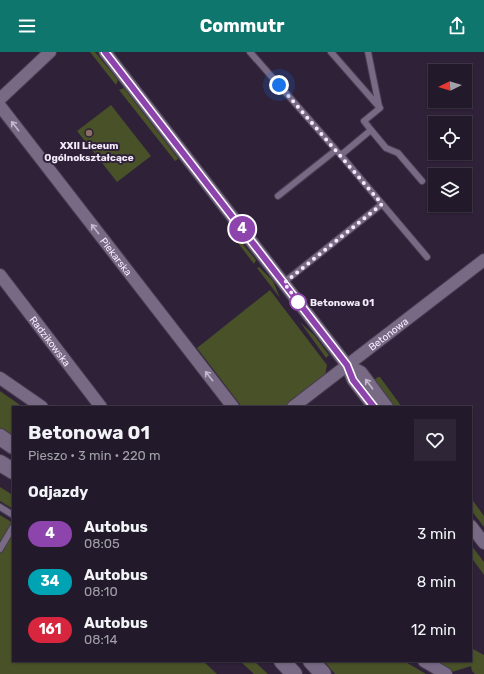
<!DOCTYPE html>
<html lang="pl">
<head>
<meta charset="utf-8">
<style>
	:root { --surface:#22192a; --page:#2e2636; --text:#f1f3f6; --muted:#a2a0a8; --line:#3f3847; --accent:#0f766e }
	body { margin:0; font-family:Rubik,sans-serif; background:var(--page); color:var(--text); height:100vh; display:flex; flex-direction:column; font-size:15px; white-space:nowrap }
	* { box-sizing:border-box; margin:0 }
	p { font-size:13px; color:var(--muted) }
	.icon { flex:none; width:22px; height:22px; fill:none; stroke:currentColor; stroke-width:2; stroke-linecap:round; stroke-linejoin:round }
	.map { position:relative; flex:1; overflow:hidden }
	.drawer { position:absolute; left:12px; top:354px; width:460px; height:256px; display:flex; flex-direction:column; background:var(--surface); border-radius:0px; box-shadow:0 1px 3px #0004,0 0 0 1px var(--line) }
	.drawer>* { flex:none }
	.badge { padding:0 8px; border-radius:13px; font-size:14px; line-height:26px }
	.needle { width:26px; rotate:265deg }
	.controls { position:absolute; left:428px; top:12px; display:grid; gap:8px }
	.controls a { display:grid; place-items:center; width:44px; height:44px; border-radius:0px; background:var(--surface); box-shadow:0 1px 3px #0004,0 0 0 1px var(--line); font-size:20px }
	.you { position:absolute; width:20px; height:20px; margin:-10px; border:3px solid #fff; border-radius:50%; background:#1a73e8; box-shadow:0 0 0 6px #1a73e833 }
	.map>.badge { position:absolute; translate:-50% -50%; box-shadow:0 0 0 2px #fff }
	h2 { padding:0 16px; font-size:15px; line-height:36px }
	.round { display:grid; place-items:center; flex:none; width:42px; height:42px; border-radius:0px; background:var(--page) }
	.overview { display:flex; align-items:center; justify-content:space-between; height:68px; padding:0 16px }
	h1 { font-size:19px; font-weight:700; line-height:30px }
	ul { padding:0; list-style:none }
	li { display:flex; align-items:center; gap:12px; height:48px; padding:0 16px }
	li div { flex:1 }
	li b { display:block; font-size:15px }
	li em { font-style:normal }
	li .badge { min-width:44px; font-weight:700; text-align:center }
	header { display:flex; justify-content:space-between; align-items:center; height:52px; padding:0 16px; background:var(--accent); color:#fff; font-size:18px; font-weight:700 }
	.map>svg:first-child { display:block }
</style>
</head>
<body>
<header><svg class="icon" aria-label="menu" viewBox="0 0 24 24"><path d="M4 6h16M4 12h16M4 18h16"/></svg>Commutr<svg class="icon" aria-label="share" viewBox="0 0 24 24"><path d="M12 15V3M7 8l5-5 5 5M5 13v7h14v-7"/></svg></header>
<div class="map">
<svg width="484" height="622" viewBox="0 0 484 622">
	<rect width="100%" height="100%" fill="#2e2138"/>
	<g fill="#485128">
		<polygon points="90,0 95,0 118,28 116,33"/>
		<polygon points="124,36 177,105 178,107 175,109 119,38"/>
		<polygon points="111,53 151,104 117,130 77,79"/>
		<polygon points="237,185 256,208 254,212 235,187"/>
		<polygon points="259,215 273,229 280,246 257,216"/>
		<polygon points="270,238 327,313 325,323 284,355 242,355 197,296"/>
		<polygon points="300,270 314,283 329,303 326,306"/>
		<polygon points="378,325 380,325 402,355 394,355 374,328"/>
		<polygon points="0,339 23,355 13,355 13,384 0,376"/>
		<polygon points="0,435 13,443 13,457 0,449"/>
		<polygon points="471,446 484,464 484,475 471,458"/>
		<polygon points="0,463 13,471 13,609 203,609 217,622 0,622"/>
		<polygon points="471,493 484,510 484,523 471,505"/>
		<polygon points="471,596 484,603 484,622 475,622 472,619 471,614 452,620 437,609 471,609"/>
		<polygon points="240,609 254,609 268,622 254,622"/>
		<polygon points="324,609 404,609 426,622 335,622"/>
	</g>
	<g fill="none" stroke-linecap="round" stroke-linejoin="round">
		<g stroke="#473c4f" stroke-width="8">
			<g id="service">
				<polyline points="250,0 336,98 278,144"/>
				<polyline points="331,0 380,56 364,69 371,78 341,103"/>
				<polyline points="368,0 379,54"/>
				<polyline points="371,78 386,96 398,101 422,129"/>
				<polyline points="339,101 427,205"/>
				<polyline points="283,231 382,152"/>
				<polyline points="0,455 13,463"/>
				<polyline points="0,497 13,475"/>
			</g>
		</g>
		<g stroke="#473c4f" stroke-width="14">
			<g id="minor">
				<polyline points="105,0 347,313 353,328 374,355"/>
				<polyline points="0,47 50,0"/>
				<path id="s1" d="M0,54L233,355"/>
				<path id="s2" d="M0,223L101,355"/>
				<polyline points="347,313 361,320 387,355"/>
				<polyline points="0,326 42,355"/>
				<path id="s3" d="M293,355L484,208"/>
				<polyline points="471,474 484,491"/>
				<polyline points="424,609 446,622"/>
			</g>
		</g>
		<g stroke="#473c4f" stroke-width="18">
			<g id="secondary">
				<polyline points="0,385 13,394"/>
				<polyline points="0,411 13,419"/>
				<polyline points="282,609 294,622"/>
				<polyline points="311,609 323,622"/>
			</g>
		</g>
		<use href="#service" stroke="#786985" stroke-width="6"/>
		<use href="#minor" stroke="#786985" stroke-width="12"/>
		<use href="#secondary" stroke="#786985" stroke-width="16"/>
	</g>
	<defs><path id="oneway-shaft" d="M-6 0H5M1.5-3L5.5 0L1.5 3" fill="none" stroke-width="1.6" stroke-linecap="round" stroke-linejoin="round"/></defs>
	<g stroke="#c2b7cb">
		<use href="#oneway-shaft" transform="translate(15 74) rotate(-128)"/>
		<use href="#oneway-shaft" transform="translate(95 177) rotate(-128)"/>
		<use href="#oneway-shaft" transform="translate(209 324) rotate(-128)"/>
		<use href="#oneway-shaft" transform="translate(369 332) rotate(-127)"/>
	</g>
	<g fill="none" stroke-linecap="round" stroke-linejoin="round">
		<g stroke="#fff" stroke-width="9">
			<polyline id="line" points="105,0 347,313 353,328 374,355"/>
		</g>
		<use href="#line" stroke="#8e44ad" stroke-width="6"/>
		<polyline stroke="#f3ebfa" stroke-width="4" stroke-dasharray="0 7.2" points="279,33 382,152 284,231 303,256 298,250"/>
	</g>
	<circle fill="#8d6e63" stroke="#2e2138" stroke-width="1.5" cx="89" cy="81" r="4"/>
	<circle fill="#fff" stroke="#8e44ad" stroke-width="2" cx="298" cy="250" r="8"/>
	<g text-anchor="middle" stroke-width="4" stroke-linejoin="round" paint-order="stroke">
		<g font-size="10" font-weight="bold" fill="#f3ebfa" stroke="#2e2138">
			<text x="89" y="97">XXII Liceum<tspan x="89" dy="12">Ogólnokształcące</tspan></text>
		</g>
		<g font-size="10" fill="#f3ebfa" stroke="#2e2138">
			<text dy="4" stroke="none"><textPath href="#s1" startOffset="190">Piekarska</textPath></text>
			<text dy="4" stroke="none"><textPath href="#s3" startOffset="120">Betonowa</textPath></text>
			<text dy="4" stroke="none"><textPath href="#s2" startOffset="83">Radzikowska</textPath></text>
		</g>
		<g font-size="10" font-weight="bold" fill="#f3ebfa" stroke="#2e2138" text-anchor="start">
			<text x="310" y="254">Betonowa 01</text>
		</g>
	</g>
</svg>
<div class="controls">
<a><svg class="needle" viewBox="-14 -14 28 28"><path d="M0-13l5 13h-10z" fill="#e53935"/><path d="M0 13l5-13h-10z" fill="#a2a0a8"/></svg></a>
<a><svg class="icon" aria-label="locate" viewBox="0 0 24 24"><circle cx="12" cy="12" r="6"/><path d="M12 2v4M12 18v4M2 12h4M18 12h4"/></svg></a>
<a><svg class="icon" aria-label="layers" viewBox="0 0 24 24"><path d="M12 4l9 5-9 5-9-5zM3 14l9 5 9-5"/></svg></a>
</div>
<div class="you" style="left:279px;top:33px"></div>
<b class="badge" style="left:242px;top:177px;background:#8e44ad;color:#fff">4</b>
<section class="drawer">
<div class="overview"><div><h1>Betonowa 01</h1><p>Pieszo · 3 min · 220 m</p></div><a class="round"><svg class="icon" aria-label="heart" viewBox="0 0 24 24"><path d="M12 20l-8-8c-3-5 5-10 8-4 3-6 11-1 8 4z"/></svg></a></div>
<h2>Odjazdy</h2>
<ul>
<li><span class="badge" style="background:#8e44ad;color:#fff">4</span><div><b>Autobus</b><p>08:05</p></div><em>3 min</em></li>
<li><span class="badge" style="background:#00a3b4;color:#fff">34</span><div><b>Autobus</b><p>08:10</p></div><em>8 min</em></li>
<li><span class="badge" style="background:#d7263d;color:#fff">161</span><div><b>Autobus</b><p>08:14</p></div><em>12 min</em></li>
</ul>
</section>
</div>
</body>
</html>
